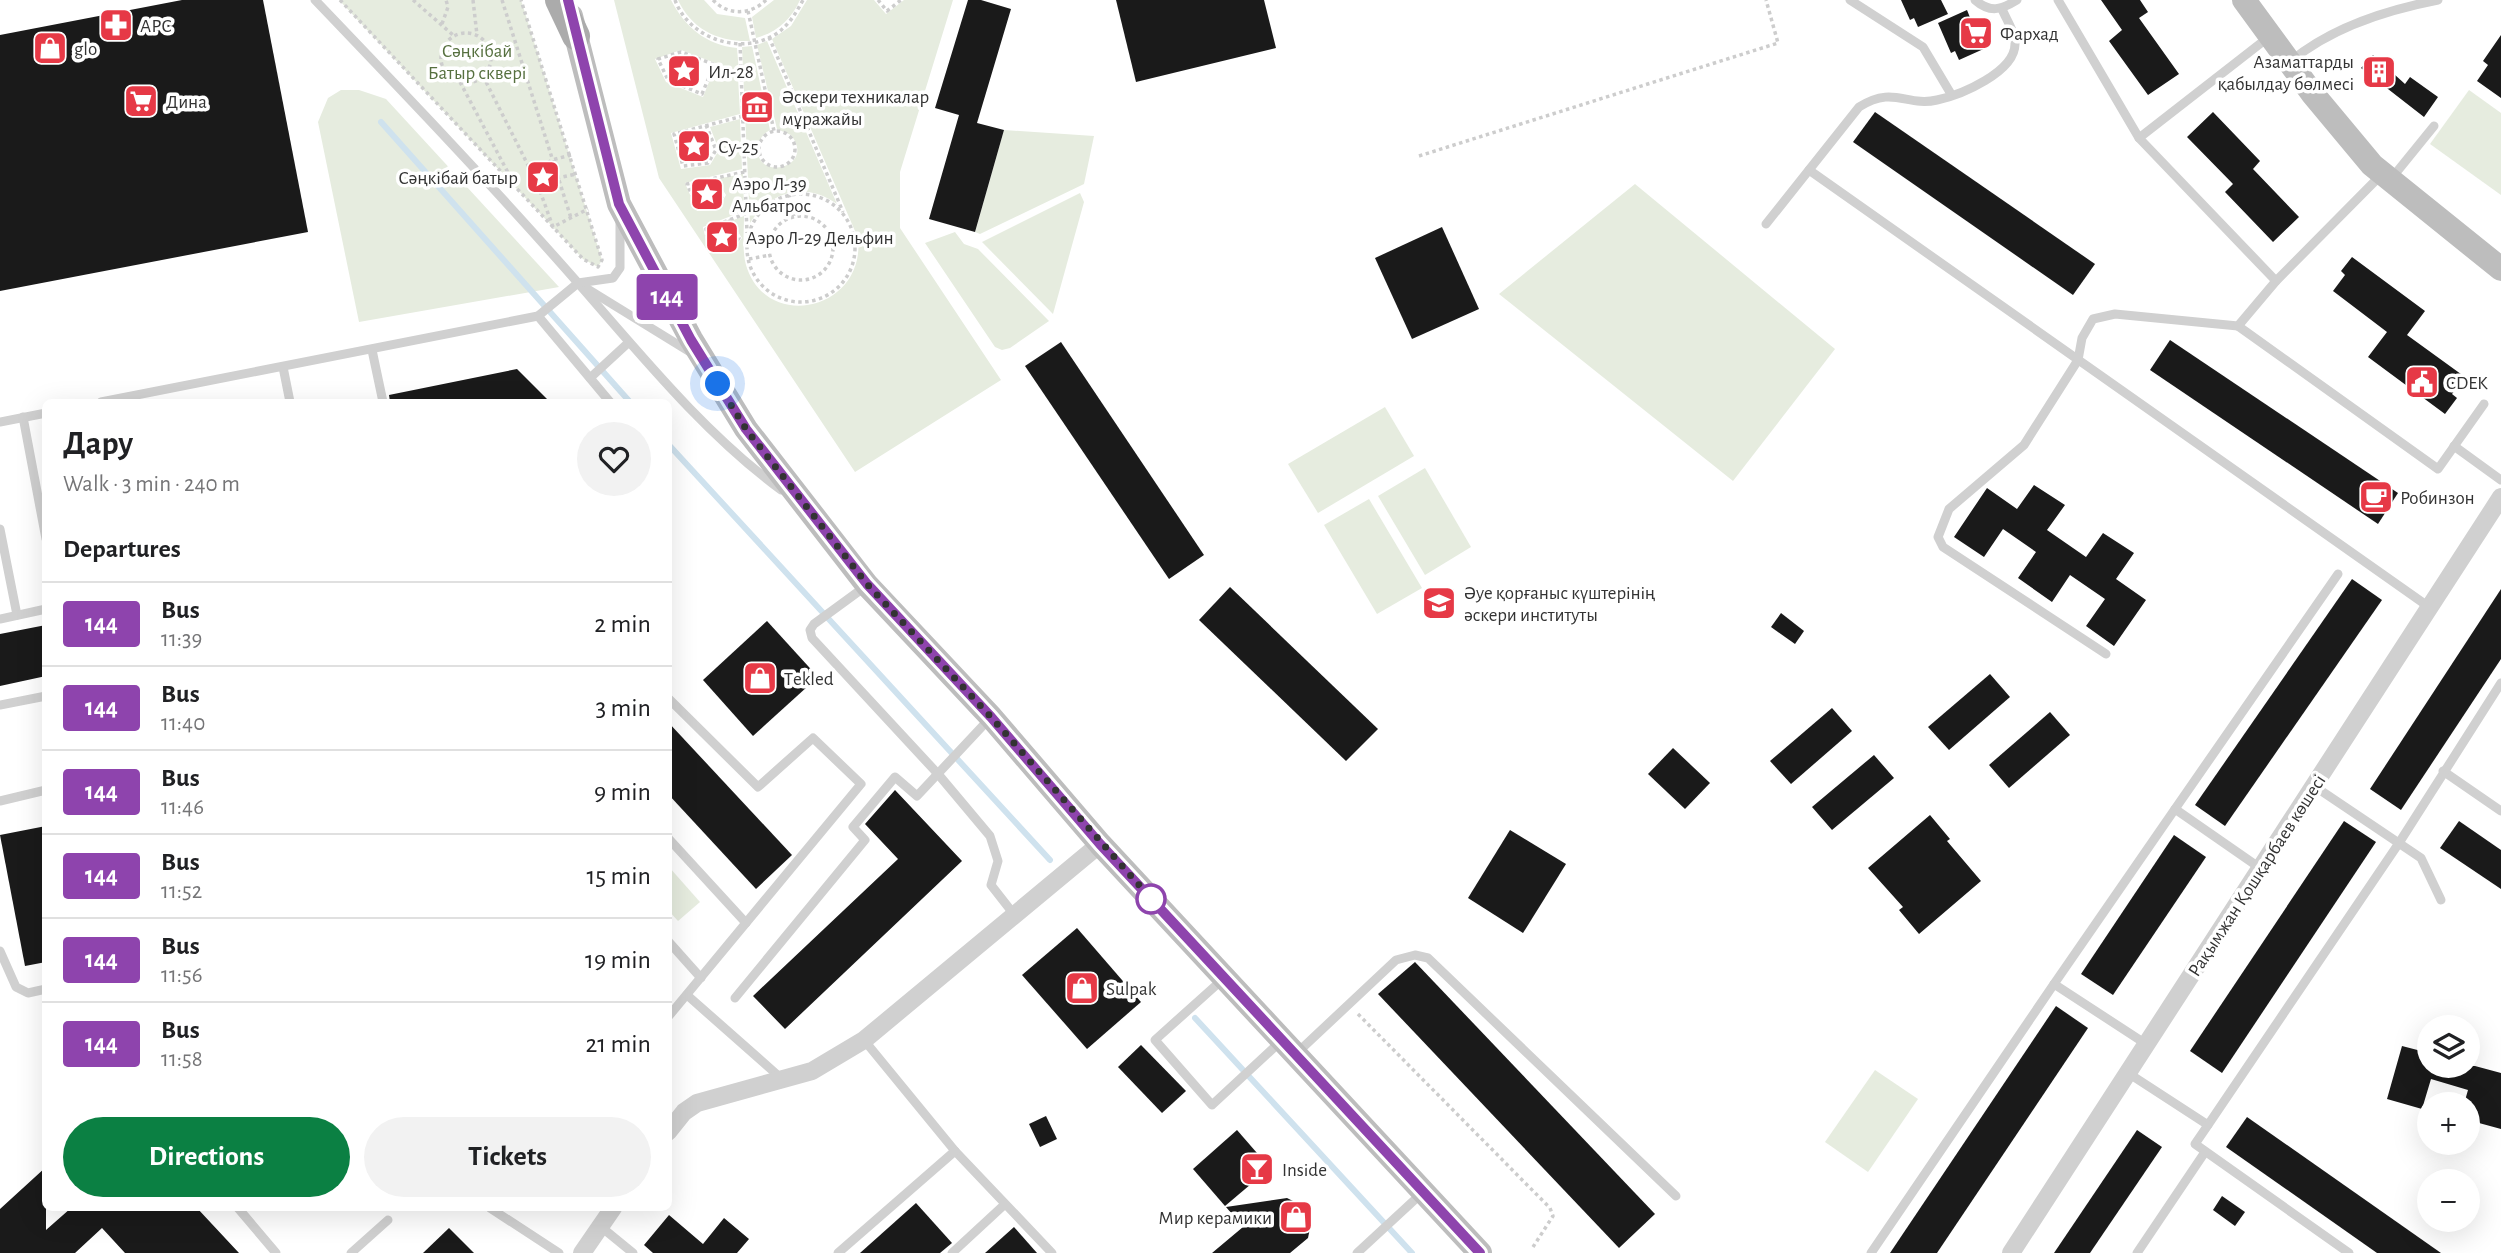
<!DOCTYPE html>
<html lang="en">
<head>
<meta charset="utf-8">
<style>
	:root { --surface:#fff; --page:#f2f2f2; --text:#202124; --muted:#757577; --line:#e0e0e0; --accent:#0b8043 }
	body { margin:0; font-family:"Alegreya Sans",sans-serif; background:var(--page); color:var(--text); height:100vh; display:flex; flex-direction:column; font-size:26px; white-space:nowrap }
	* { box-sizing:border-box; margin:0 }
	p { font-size:23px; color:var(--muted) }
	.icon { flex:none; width:38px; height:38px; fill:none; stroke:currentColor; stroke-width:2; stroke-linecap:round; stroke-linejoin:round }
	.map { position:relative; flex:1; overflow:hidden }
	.details { position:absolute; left:42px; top:399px; width:630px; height:812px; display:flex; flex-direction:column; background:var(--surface); border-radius:10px; box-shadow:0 7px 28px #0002 }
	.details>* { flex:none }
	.badge { padding:0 14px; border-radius:5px; font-size:24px; line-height:46px }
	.fabs { position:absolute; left:2417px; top:1015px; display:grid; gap:14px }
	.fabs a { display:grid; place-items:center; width:63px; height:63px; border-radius:50%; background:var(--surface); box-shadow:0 7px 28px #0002; font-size:35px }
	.you { position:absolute; width:35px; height:35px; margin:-18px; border:5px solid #fff; border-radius:50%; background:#1a73e8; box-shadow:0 0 0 10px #1a73e833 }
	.map>.badge { position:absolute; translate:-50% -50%; box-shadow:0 0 0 4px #fff }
	h2 { padding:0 21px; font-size:26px; line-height:63px }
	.round { display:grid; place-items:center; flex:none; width:74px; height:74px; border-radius:37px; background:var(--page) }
	.overview { display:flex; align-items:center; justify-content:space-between; height:119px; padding:0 21px }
	h1 { font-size:33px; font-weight:600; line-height:52px }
	.action { display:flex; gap:14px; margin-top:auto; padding:14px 21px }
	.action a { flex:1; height:80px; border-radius:42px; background:var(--accent); color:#fff; font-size:28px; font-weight:600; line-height:80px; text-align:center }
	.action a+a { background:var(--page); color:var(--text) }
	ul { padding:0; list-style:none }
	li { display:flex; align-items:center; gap:21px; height:84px; padding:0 21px; border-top:2px solid var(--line) }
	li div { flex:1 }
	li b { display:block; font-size:26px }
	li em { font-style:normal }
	li .badge { min-width:77px; font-weight:700; text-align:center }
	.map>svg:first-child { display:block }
</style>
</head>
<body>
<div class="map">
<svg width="2501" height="1253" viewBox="0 0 2501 1253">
	<rect width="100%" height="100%" fill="#fff"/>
	<g fill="#e6ecdf">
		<polygon points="339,0 521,0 602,260 598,267 583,259"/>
		<path d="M614,0H671C685,27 706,45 737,48L739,72L681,50L655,59L666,82L703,97L715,67L738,77L740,114L671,133L681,169L710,165L719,150L710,127L740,119L742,169L685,183L697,211L717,210L726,195L716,179L743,174L744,211L703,227L709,253L732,251L742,238L731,221L744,216C744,231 742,251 746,265C766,333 866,310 858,238L772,39L791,26L807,0H874L886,14L904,0H953L900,172V228L1001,380L855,472L659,178Z"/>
		<path d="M678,0H704L717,14L745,18L750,41C719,42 692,30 678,0Z"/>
		<path d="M774,0H800C791,20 777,32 756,38L752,17Z"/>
		<path d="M767,41L837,204C805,181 770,191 750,223L742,47L752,46L770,130C763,134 759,139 758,147C754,182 817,168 791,135L777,129L757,45Z"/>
		<polygon points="341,90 359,90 386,99 559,287 359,322 318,122 328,98"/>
		<polygon points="2469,90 2501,113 2501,195 2430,144"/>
		<polygon points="1004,130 1094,136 1084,184 980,234 975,232"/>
		<polygon points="1635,184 1835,349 1733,481 1499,294"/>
		<polygon points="1080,193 1084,202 1053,314 982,242"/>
		<polygon points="955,232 964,244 978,249 1049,321 1010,348 1002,350 995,347 925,243"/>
		<polygon points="1385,407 1414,456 1318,513 1288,464"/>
		<polygon points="1425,468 1471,547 1425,575 1378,496"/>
		<polygon points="1369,499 1422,588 1377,614 1324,525"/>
		<polygon points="669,867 700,902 678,921 669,911"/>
		<polygon points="1875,1070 1918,1099 1868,1172 1825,1142"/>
	</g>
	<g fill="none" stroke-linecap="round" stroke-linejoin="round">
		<g stroke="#cfe2ee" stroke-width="6">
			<polyline points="381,122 630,402"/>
			<polyline points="668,444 1050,860"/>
			<polyline points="1195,1018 1412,1253"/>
		</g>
	</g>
	<g fill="#1a1a1a">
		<polygon points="182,0 263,0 308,232 0,291 0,35"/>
		<polygon points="968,0 981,0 1011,9 977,123 1004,130 975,232 929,219 959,115 935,108"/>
		<polygon points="1116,0 1264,0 1276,48 1136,82"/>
		<polygon points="1901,0 1941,0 1948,14 1918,27 1914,18 1910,20"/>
		<polygon points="2101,0 2140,0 2148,12 2139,18 2179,74 2148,95 2109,41 2122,30"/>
		<polygon points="1967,10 1971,20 1975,18 1988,47 1959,60 1955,51 1951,53 1938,23"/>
		<polygon points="2501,35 2501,98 2477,81 2488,65 2483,61"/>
		<polygon points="2373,55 2405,84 2410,77 2438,97 2424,117 2361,68"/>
		<polygon points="1875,112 2095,264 2073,295 1853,142"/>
		<polygon points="2213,112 2260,161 2253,169 2299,217 2273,242 2225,192 2233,184 2187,137"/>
		<polygon points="1442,227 1479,309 1412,339 1375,258"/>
		<polygon points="2352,257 2425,311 2407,335 2465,377 2452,394 2457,398 2445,414 2368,357 2387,332 2333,291 2345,275 2341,271"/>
		<polygon points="2170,340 2398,493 2378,524 2150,370"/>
		<polygon points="1061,342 1204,555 1169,579 1025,366"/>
		<polygon points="517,369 550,402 390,402 389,395"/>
		<polygon points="2034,485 2065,505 2047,530 2086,557 2103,533 2134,553 2116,579 2146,600 2114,646 2086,626 2105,599 2070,575 2052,602 2018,578 2036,552 2003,529 1984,557 1954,537 1987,488 2017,509"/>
		<polygon points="2352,579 2382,600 2225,826 2195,805"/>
		<polygon points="1230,587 1378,729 1346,761 1199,620"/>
		<polygon points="2501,589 2501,659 2401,810 2370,789"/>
		<polygon points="1781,613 1804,631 1795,644 1771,627"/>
		<polygon points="767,621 818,677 753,736 703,680"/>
		<polygon points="46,625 46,676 0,686 0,634"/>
		<polygon points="1990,674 2010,697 1949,750 1928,727"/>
		<polygon points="1832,708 1852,731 1791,784 1770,761"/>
		<polygon points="2050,712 2070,735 2009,788 1989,765"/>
		<polygon points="668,722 792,855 756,889 668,794"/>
		<polygon points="1673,748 1710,783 1685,809 1648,774"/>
		<polygon points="1874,755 1894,778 1832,830 1812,807"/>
		<polygon points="895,790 962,861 785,1029 753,996 898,859 865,824"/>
		<polygon points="1930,815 1950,839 1947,841 1981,881 1919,934 1899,910 1903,907 1868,868"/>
		<polygon points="2344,821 2376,842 2222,1073 2190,1051"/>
		<polygon points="2459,821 2501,850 2501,889 2440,848"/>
		<polygon points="46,826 46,962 25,966 0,835"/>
		<polygon points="1510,830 1566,864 1523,933 1468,898"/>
		<polygon points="2174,835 2206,857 2113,995 2081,974"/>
		<polygon points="1077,928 1141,1002 1087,1049 1022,975"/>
		<polygon points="1415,962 1655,1214 1619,1248 1378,994"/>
		<polygon points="2056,1006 2088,1028 1937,1253 1890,1253"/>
		<polygon points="1141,1045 1186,1091 1162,1113 1118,1067"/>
		<polygon points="2402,1046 2429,1053 2429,1066 2475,1066 2501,1073 2501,1129 2468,1120 2468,1104 2464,1104 2468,1090 2431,1079 2422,1109 2387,1099"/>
		<polygon points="1046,1116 1057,1139 1040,1147 1029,1124"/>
		<polygon points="2247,1117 2441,1253 2377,1253 2226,1147"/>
		<polygon points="1237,1130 1270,1168 1225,1206 1193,1169"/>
		<polygon points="2137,1130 2162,1147 2090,1253 2054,1253"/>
		<polygon points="46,1167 46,1230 71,1208 197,1208 239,1253 125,1253 102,1228 75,1253 0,1253 0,1209"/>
		<polygon points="2222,1196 2245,1212 2235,1226 2213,1210"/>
		<polygon points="1287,1198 1307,1208 1312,1218 1308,1238 1290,1253 1212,1253 1243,1227 1226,1207"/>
		<polygon points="916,1203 952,1243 940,1253 860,1253"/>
		<polygon points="669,1215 703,1244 724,1218 749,1239 737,1253 653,1253 644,1245"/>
		<polygon points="1014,1227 1037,1253 985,1253"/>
		<polygon points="449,1228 474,1253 423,1253"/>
	</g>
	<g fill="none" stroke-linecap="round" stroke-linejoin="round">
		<g stroke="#cdcdcd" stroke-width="3.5" stroke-dasharray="3.5 3.5" stroke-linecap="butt">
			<polyline points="340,0 583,259 598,267 602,260 521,0"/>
			<polyline points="413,0 453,35"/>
			<polyline points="473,0 477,35"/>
			<polyline points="502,0 571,218"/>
			<path d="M675,0C689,39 741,56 776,34C789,25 796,13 803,0"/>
			<path d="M713,0C728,16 751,15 766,0"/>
			<polyline points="878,0 887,11 901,0"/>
			<polyline points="748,11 774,131"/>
			<polyline points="442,24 448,7 446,0"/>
			<circle cx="466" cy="58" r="25"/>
			<polyline points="769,37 843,212"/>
			<polyline points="740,43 747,233"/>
			<polyline points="714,65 702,94 668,80 658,59 681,52 742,75"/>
			<polyline points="483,76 532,173"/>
			<polyline points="460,82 513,182"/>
			<polyline points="706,125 716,150 708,163 683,166 674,134 743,116"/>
			<circle cx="777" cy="149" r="18"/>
			<polyline points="571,155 552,160 532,173 540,191 558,178 576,174"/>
			<polyline points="1419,156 1778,43 1766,0"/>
			<polyline points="713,178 723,195 716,207 698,208 687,184 745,172"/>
			<polyline points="540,191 553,227 588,209"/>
			<circle cx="801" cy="248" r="54"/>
			<polyline points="789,194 794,216"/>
			<circle cx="801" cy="248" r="32"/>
			<polyline points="728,220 739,238 731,250 711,252 706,229 747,213"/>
			<polyline points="833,241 855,236"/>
			<polyline points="749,259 770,255"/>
			<polyline points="1358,1014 1550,1208 1553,1216 1533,1247"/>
		</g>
		<g stroke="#d0d0d0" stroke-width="9">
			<path d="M315,0C404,93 493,186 578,283C642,356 703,432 781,490"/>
			<polyline points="1850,0 1923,47 1951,94"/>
			<path d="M1975,0C1990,13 2001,10 2017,0"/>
			<polyline points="2058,0 2139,138 2276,281"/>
			<path d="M2291,61C2332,27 2386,10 2438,0"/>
			<polyline points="2139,138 2270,36"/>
			<polyline points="1809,170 2429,607"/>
			<polyline points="2391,179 2434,126"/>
			<path d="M1766,224L1859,107C1894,85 1906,107 1937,100C1961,95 2015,72 2015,44C2016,34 2006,19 2002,9"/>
			<polyline points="586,288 690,352"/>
			<polyline points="538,316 610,402"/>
			<polyline points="2238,326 2438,469 2484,404"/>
			<polyline points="372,350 383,402"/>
			<polyline points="283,367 290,402"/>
			<polyline points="590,378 628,343"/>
			<polyline points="101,402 538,316 578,283 613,278 620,268 620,223"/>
			<polyline points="23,417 46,539"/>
			<polyline points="0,422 46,413"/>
			<polyline points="2454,446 2501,480"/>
			<polyline points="0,529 17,615"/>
			<polyline points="866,586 814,624 810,630 812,638 938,774 990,836 998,861 991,885 1016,917"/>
			<polyline points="0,619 46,609"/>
			<polyline points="2106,654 1943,547 1938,537 1949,509 2024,445 2078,360 2082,338 2093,319 2115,314 2238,326 2276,281 2381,175"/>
			<polyline points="668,698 758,787 813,738 861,784 668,1017"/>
			<polyline points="0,705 46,696"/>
			<polyline points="2443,771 2501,811"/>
			<polyline points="2314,786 2421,858 2441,900"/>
			<polyline points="0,801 46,790"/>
			<polyline points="2175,809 2338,574"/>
			<polyline points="668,838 746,923"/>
			<polyline points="668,941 701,978"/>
			<polyline points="0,951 16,987 28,993 46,989"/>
			<polyline points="1223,979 1155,1040 1212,1105 1280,1042"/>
			<polyline points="2054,984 2175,809 2260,868"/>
			<polyline points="687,995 782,1079"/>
			<polyline points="735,998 865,840 853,827 895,777 917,796 991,717"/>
			<polyline points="864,1040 955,1151 1052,1253"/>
			<polyline points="1298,1052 1396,960 1415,955 1428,958 1676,1196"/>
			<polyline points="2128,1073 2208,1125 2399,843 2501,683"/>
			<polyline points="2208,1125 2195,1144 2349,1253"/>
			<polyline points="238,1208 276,1253"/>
			<polyline points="490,1208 559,1253"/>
			<polyline points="600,1226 633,1253"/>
			<polyline points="351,1253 388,1220"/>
			<polyline points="838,1253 955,1151"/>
			<polyline points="952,1253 1004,1205"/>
			<polyline points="1357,1253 1422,1193"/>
			<polyline points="1871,1253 2054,984 2146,1044"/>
			<polyline points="2137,1253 2205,1152"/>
		</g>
		<g stroke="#d0d0d0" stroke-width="18">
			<polyline points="668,1132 684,1112 697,1103 812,1071 864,1040 1100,844"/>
			<polyline points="582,1253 613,1208"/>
			<polyline points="2011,1253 2501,497"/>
		</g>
		<g stroke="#bdbdbd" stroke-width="24">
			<polyline points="2244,0 2312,93 2372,165 2501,269"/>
			<polyline points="571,16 619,204 691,339 746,429 867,585 991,717 1100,844 1480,1253"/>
		</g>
		<polyline stroke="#ababab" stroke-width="28" points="559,0 576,36"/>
	</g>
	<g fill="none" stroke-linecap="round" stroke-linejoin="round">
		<g stroke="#fff" stroke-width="16">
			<polyline id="line" points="568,0 619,204 691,340 746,429 867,584 991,717 1100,844 1480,1253"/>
		</g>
		<use href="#line" stroke="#8e44ad" stroke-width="10"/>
		<polyline stroke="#333" stroke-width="7" stroke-dasharray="0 12.6" points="718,384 746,429 867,584 991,717 1154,902 1151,899"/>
	</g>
	<defs>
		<g id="pharmacy-square" transform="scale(1.75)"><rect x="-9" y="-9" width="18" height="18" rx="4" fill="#e63946" stroke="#fff"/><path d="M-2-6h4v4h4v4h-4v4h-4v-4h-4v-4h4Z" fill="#fff"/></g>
		<g id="supermarket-square" transform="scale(1.75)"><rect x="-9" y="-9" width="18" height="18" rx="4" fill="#e63946" stroke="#fff"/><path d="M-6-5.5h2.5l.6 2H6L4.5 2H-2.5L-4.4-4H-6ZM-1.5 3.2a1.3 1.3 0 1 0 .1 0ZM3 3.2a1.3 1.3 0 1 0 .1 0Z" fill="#fff"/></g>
		<g id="shop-square" transform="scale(1.75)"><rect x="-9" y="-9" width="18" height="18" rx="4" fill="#e63946" stroke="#fff"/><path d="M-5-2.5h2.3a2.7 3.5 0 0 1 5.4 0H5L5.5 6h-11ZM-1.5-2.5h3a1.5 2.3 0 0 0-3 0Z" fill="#fff"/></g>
		<g id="sight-square" transform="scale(1.75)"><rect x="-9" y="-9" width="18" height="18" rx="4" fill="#e63946" stroke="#fff"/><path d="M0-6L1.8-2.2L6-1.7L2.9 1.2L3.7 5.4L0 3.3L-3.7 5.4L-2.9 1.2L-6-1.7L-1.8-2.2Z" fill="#fff"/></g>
		<g id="building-square" transform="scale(1.75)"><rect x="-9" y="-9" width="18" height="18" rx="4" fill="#e63946" stroke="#fff"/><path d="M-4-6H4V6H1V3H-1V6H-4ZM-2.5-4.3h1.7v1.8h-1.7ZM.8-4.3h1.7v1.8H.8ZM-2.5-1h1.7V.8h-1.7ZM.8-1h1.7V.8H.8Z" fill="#fff"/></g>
		<g id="museum-square" transform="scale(1.75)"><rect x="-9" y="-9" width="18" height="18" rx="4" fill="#e63946" stroke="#fff"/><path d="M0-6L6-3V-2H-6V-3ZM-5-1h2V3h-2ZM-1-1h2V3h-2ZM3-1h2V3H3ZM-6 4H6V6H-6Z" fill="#fff"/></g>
		<g id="civic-square" transform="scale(1.75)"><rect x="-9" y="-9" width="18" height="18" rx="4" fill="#e63946" stroke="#fff"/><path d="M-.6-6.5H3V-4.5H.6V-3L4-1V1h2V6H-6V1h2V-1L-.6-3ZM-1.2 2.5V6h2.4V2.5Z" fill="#fff"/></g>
		<g id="cafe-square" transform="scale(1.75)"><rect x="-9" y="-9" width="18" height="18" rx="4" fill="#e63946" stroke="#fff"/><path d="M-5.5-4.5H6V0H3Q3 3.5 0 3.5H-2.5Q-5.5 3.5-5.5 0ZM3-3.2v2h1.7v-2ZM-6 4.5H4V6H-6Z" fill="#fff"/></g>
		<g id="university-square" transform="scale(1.75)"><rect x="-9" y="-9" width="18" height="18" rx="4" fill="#e63946" stroke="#fff"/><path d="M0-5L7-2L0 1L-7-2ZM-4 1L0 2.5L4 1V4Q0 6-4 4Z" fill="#fff"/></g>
		<g id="bar-square" transform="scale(1.75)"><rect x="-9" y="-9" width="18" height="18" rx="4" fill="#e63946" stroke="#fff"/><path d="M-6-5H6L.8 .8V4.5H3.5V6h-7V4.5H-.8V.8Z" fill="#fff"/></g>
	</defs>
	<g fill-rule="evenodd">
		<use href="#pharmacy-square" x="116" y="25"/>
		<use href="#supermarket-square" x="1976" y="33"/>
		<use href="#shop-square" x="50" y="48"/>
		<use href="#sight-square" x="684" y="71"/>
		<use href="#building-square" x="2379" y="72"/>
		<use href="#supermarket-square" x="141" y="101"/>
		<use href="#museum-square" x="757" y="107"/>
		<use href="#sight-square" x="694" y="146"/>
		<use href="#sight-square" x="543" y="177"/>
		<use href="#sight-square" x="707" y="194"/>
		<use href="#sight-square" x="722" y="237"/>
		<use href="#civic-square" x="2422" y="382"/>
		<use href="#cafe-square" x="2376" y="497"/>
		<use href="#university-square" x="1439" y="603"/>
		<use href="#shop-square" x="760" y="678"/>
		<use href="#shop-square" x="1082" y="988"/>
		<use href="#bar-square" x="1257" y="1169"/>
		<use href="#shop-square" x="1296" y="1217"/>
	</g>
	<circle fill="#fff" stroke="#8e44ad" stroke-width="3.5" cx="1151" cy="899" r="14"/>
	<g text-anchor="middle" stroke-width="7" stroke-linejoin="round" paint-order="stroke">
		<g font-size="19" fill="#333" stroke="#fff" text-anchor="start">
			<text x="140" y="32">АРС</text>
			<text x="2000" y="40">Фархад</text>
			<text x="74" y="55">glo</text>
			<text x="2354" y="68" text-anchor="end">Азаматтарды<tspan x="2354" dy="22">қабылдау бөлмесі</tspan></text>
			<text x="708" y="78">Ил-28</text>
			<text x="782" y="103">Әскери техникалар<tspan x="782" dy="22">мұражайы</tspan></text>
			<text x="166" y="108">Дина</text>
			<text x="718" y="153">Су-25</text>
			<text x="518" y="184" text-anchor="end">Сәңкібай батыр</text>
			<text x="732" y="190">Аэро Л-39<tspan x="732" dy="22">Альбатрос</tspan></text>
			<text x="746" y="244">Аэро Л-29 Дельфин</text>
			<text x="2446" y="389">CDEK</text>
			<text x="2400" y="504">Робинзон</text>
			<text x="1464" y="599">Әуе қорғаныс күштерінің<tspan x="1464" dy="22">әскери институты</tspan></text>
			<text x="784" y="685">Тekled</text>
			<text x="1106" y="995">Sulpak</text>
			<text x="1282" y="1176">Inside</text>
			<text x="1272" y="1224" text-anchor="end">Мир керамики</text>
		</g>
		<g font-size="19" fill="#56703f" stroke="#fff">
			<text x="477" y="57">Сәңкібай<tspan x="477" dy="22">Батыр сквері</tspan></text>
		</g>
		<g font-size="19" fill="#333" stroke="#fff">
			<text transform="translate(2256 875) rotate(-57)" y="7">Рақымжан Қошқарбаев көшесі</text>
		</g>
	</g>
</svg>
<div class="fabs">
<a><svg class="icon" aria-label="layers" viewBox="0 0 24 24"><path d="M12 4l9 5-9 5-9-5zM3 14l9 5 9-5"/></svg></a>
<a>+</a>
<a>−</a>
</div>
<div class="you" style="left:718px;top:384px"></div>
<b class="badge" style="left:667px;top:297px;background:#8e44ad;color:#fff">144</b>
<section class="details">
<div class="overview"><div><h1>Дару</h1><p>Walk · 3 min · 240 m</p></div><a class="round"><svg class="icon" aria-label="heart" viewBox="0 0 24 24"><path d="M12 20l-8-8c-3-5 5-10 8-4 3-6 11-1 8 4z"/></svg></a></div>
<h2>Departures</h2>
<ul>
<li><span class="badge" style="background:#8e44ad;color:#fff">144</span><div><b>Bus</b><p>11:39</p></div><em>2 min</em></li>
<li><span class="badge" style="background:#8e44ad;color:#fff">144</span><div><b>Bus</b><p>11:40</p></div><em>3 min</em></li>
<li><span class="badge" style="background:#8e44ad;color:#fff">144</span><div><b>Bus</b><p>11:46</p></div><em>9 min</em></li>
<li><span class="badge" style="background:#8e44ad;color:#fff">144</span><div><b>Bus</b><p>11:52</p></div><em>15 min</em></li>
<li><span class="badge" style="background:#8e44ad;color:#fff">144</span><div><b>Bus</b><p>11:56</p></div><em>19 min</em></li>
<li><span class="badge" style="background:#8e44ad;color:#fff">144</span><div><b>Bus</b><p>11:58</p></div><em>21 min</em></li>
</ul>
<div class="action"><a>Directions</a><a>Tickets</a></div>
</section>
</div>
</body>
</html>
